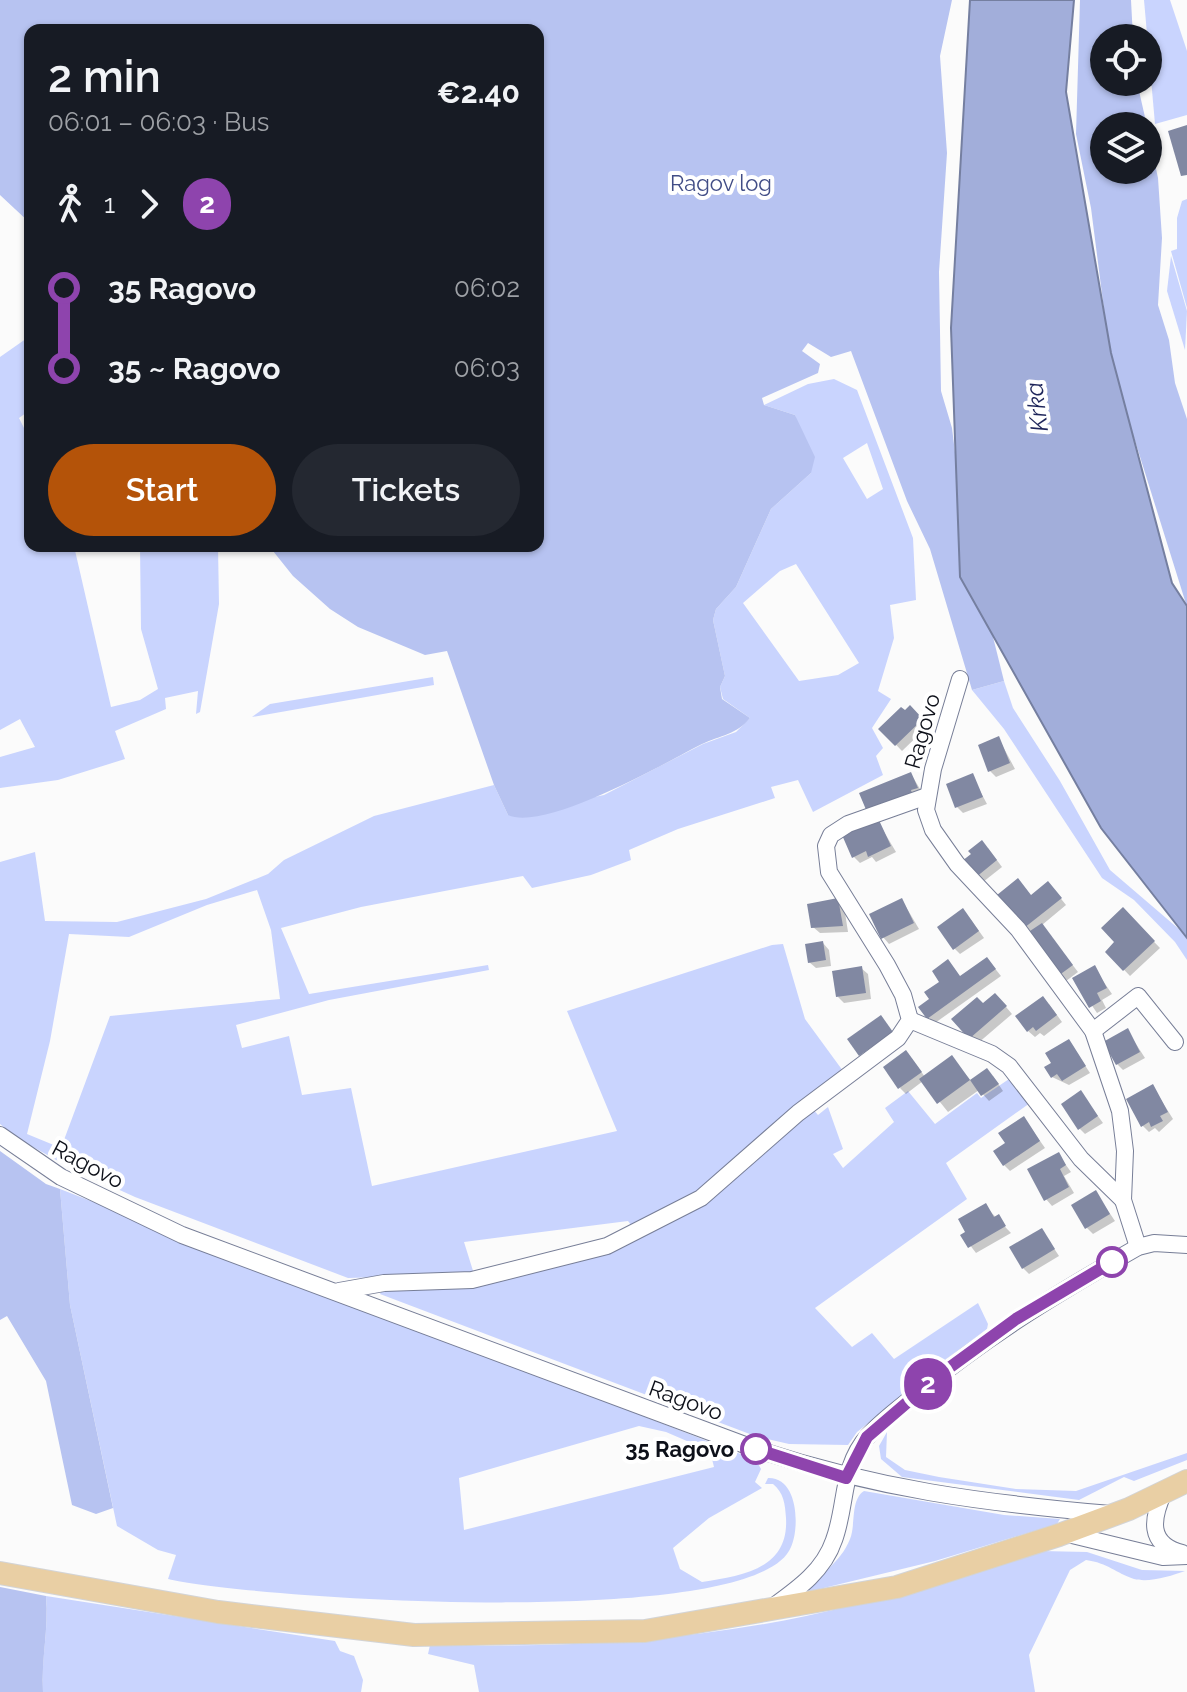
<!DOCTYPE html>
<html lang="en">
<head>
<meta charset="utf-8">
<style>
	:root { --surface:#171b24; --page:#242831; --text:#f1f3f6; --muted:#9ea1a6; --accent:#b45309 }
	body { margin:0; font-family:Raleway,sans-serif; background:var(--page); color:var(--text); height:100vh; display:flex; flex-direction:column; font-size:30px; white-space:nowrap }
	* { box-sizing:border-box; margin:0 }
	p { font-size:26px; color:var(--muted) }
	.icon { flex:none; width:44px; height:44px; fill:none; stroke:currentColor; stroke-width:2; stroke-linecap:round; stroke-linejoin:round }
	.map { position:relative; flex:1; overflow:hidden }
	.panel { position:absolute; left:24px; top:24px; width:520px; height:528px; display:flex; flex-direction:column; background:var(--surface); border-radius:16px; box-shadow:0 2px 6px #0004 }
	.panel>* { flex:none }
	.badge { padding:0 16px; border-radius:26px; font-size:28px; line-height:52px }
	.buttons { position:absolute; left:1090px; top:24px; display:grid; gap:16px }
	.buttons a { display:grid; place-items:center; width:72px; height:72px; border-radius:50%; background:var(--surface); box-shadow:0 2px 6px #0004; font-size:40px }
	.map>.badge { position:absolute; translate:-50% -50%; box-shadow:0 0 0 4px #fff }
	.legs { display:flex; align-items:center; gap:12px; height:88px; padding:0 24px; font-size:26px }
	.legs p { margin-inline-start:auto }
	.head { display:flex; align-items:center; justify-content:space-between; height:136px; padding:0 24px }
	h1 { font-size:44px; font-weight:600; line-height:60px }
	.primary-button { display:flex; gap:16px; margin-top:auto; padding:16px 24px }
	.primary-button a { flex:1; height:92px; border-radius:48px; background:var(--accent); color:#fff; font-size:32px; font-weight:600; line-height:92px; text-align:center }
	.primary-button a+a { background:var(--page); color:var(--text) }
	ul { padding:0 24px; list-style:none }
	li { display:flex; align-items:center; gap:28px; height:80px; font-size:30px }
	li i { display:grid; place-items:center; width:12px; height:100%; margin:0 10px; background:currentColor }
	li i::after { content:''; width:20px; height:20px; margin:-10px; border:6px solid; border-radius:50%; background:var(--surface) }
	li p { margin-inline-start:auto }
	li:first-child i { background:linear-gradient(#0000 50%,currentColor 0) }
	li:last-child i { background:linear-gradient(currentColor 50%,#0000 0) }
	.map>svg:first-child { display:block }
</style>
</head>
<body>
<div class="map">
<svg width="1187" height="1692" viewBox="0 0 1187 1692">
	<rect width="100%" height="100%" fill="#fbfbfb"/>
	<g fill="#c9d4fe" fill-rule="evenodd">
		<polygon points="1144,0 1170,0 1187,51 1187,115 1155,124"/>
		<polygon points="1187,199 1187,308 1171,251 1177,249 1177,218 1182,201"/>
		<polygon points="1171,256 1187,311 1185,350 1167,291"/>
		<polygon points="30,336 30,410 19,418 30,440 30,546 74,546 111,707 140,700 158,689 141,629 140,546 218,546 219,604 200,712 196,714 198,691 165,698 166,709 115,731 125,759 58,780 0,788 0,757 35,747 20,719 0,730 0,357"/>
		<path d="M834,379L857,390L913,538L916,600L890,605L894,638L878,691L891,699L872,728L883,748L876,756L883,775L813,812L798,780L771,787L775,798L678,829L629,850L631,860L591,875L532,888L523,876L361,907L281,928L309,994L488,965L489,970L329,1000L236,1025L242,1048L289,1036L302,1095L351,1088L372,1186L617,1131L567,1011L772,945L783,944L805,1019L843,1071L701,1192L634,1229L628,1221L464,1242L474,1274L348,1278L135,1197L67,1166L17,1138L0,1124V862L35,852L45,921L117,922L206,899L268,874L284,860L374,816L494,785L508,815L604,795L703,744L736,732L750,718L723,699L720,687L725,676L713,620L716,609L736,587L771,509L811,473L795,415L764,405L808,384ZM867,443L883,489L867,499L843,458ZM796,564L859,663L838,675L799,681L743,603L780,571ZM257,890L271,930L280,999L110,1016L61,1148L27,1134L50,1041L69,934L129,937L207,905Z"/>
		<polygon points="433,677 434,685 252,717 270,704"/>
		<polygon points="1004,681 1013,708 1060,781 1110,870 1187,936 1187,960 1175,942 1134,900 1102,878 1004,729 972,690"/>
		<polygon points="1012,1077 1030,1103 946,1163 967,1199 815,1308 852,1347 872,1333 894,1359 978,1303 988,1324 987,1329 857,1432 848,1445 789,1444 755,1436 380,1294 383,1288 464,1285 650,1231 812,1108 818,1115 828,1107 843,1149 833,1154 843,1168 894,1122 885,1108 908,1091 935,1124 977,1093 981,1098"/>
		<path d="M60,1189L756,1460L761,1469L755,1482L762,1488L709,1518L673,1548L680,1569L702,1582C742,1576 789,1569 786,1518C785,1504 784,1493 773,1484H765L768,1478C798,1477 800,1527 791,1547C758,1632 255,1599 168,1579L176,1555L158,1550L117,1526L70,1305ZM639,1426L666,1432L710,1451L714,1467L464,1530L459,1478Z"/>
		<polygon points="887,1432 886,1457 905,1470 939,1477 1016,1489 1076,1491 1187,1453 1187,1460 1134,1481 1124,1477 1079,1500 902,1477 881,1459 879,1446"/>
		<path d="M864,1491L1004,1515L1060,1519L1057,1524L935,1561L803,1593C819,1574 840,1564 850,1539C856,1525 850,1500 864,1491Z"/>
		<path d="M1041,1551L1087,1552L1142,1570L1185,1571C1171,1576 1149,1583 1134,1579C1116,1573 1108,1563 1086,1560L1070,1570L1029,1655L1035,1692H479L474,1665L428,1654L430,1645C556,1648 683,1642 806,1616C886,1599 963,1574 1041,1551Z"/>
		<path d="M46,1596L335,1641L340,1651L354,1656L363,1680L361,1692H43C41,1659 49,1629 46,1596Z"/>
	</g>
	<g fill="#b7c3f1">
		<path d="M0,0H952L940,56L947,153L939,272L941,391L952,428L963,517L1004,681L972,690L930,549L907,501L851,351L831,357L808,343L802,351L820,364L818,373L762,398L764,405L795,415L815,457L811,473L771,509L736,587L716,609L713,620L725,676L720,687L722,699L750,718C736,735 721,735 702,744C665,763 545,832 508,815L494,785L447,651L425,655L358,627L330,609L293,576L269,546H538V30H30V223L0,195Z"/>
		<polygon points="1080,0 1131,0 1133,38 1104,38 1104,82 1137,82 1147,126 1104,126 1104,170 1148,170 1148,132 1158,178 1162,238 1158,305 1169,340 1175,383 1187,419 1187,607 1111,364 1091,208 1076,134"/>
		<polygon points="0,1151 46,1184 60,1189 70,1305 113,1508 96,1514 72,1505 46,1381 7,1316 0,1320"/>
		<path d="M0,1587L46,1596C49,1629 41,1659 43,1692H0Z"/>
	</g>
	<polygon fill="#a2aeda" stroke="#757fa0" stroke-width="2" points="970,0 1074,0 1066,92 1111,353 1172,583 1187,606 1187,938 1101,828 960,577 951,328"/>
	<g fill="#0003">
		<polygon points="910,708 928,726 902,751 881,729"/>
		<polygon points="999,739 1015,769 996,777 990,771"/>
		<polygon points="911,774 923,794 875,817"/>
		<polygon points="972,776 987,804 963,813 957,807"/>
		<polygon points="877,820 896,852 876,862 872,857 860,863 854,857"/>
		<polygon points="988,848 1002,867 983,882 977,876"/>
		<polygon points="1054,890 1066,905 1042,925 1078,972 1066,981 1025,927 1032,897"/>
		<polygon points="837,900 844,906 848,932 820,933 813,927"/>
		<polygon points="902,900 919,929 889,944 883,937"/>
		<polygon points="1123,910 1160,948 1130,976 1107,952 1117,942"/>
		<polygon points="969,917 984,938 960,954 954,948"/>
		<polygon points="823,943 829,950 831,966 816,968 809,962"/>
		<polygon points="993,966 1001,976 935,1023 928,1017 961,978"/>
		<polygon points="861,968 868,974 871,999 844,1003 838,997"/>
		<polygon points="1094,968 1112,994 1102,1000 1106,1008 1097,1013 1074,979"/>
		<polygon points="1001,1001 1012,1014 977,1044 970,1038 983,1006"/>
		<polygon points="1049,1004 1062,1022 1044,1036 1040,1033 1035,1037 1028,1031"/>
		<polygon points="1127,1030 1145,1058 1123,1070 1117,1064"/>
		<polygon points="1069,1041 1090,1073 1069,1085 1052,1077 1054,1064"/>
		<polygon points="952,1058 972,1082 993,1076 1003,1091 989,1101 979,1090 948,1112 923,1081 906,1094 900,1088 912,1059 925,1077"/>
		<polygon points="1153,1087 1173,1119 1159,1132 1155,1128 1149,1132 1142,1125"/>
		<polygon points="1081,1093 1103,1123 1085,1134 1079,1128"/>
		<polygon points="1029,1125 1045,1148 1010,1171 1004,1165 1007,1144"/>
		<polygon points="1058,1154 1071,1172 1064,1176 1074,1193 1052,1206 1046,1199"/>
		<polygon points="1096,1193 1115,1221 1093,1234 1087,1228"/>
		<polygon points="985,1206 1011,1233 976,1253 963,1236"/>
		<polygon points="1042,1230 1059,1256 1029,1274 1023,1268"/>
	</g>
	<g fill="#8188a2">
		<polygon points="1187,125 1187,175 1181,176 1168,131"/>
		<polygon points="910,705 923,719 895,746 878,729 901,707 905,710"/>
		<polygon points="999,736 1010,763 988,772 978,745"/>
		<polygon points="911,772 918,788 911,790 912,793 867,812 859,793"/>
		<polygon points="973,773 983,797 955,808 946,784"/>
		<polygon points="878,818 891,846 868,857 866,851 852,858 842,835"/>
		<polygon points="982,840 997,860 975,878 962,861 971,854 968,851"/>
		<polygon points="1018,878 1031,895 1048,881 1062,898 1024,928 997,895"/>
		<polygon points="838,898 843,926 811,928 807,904"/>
		<polygon points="902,898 914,923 881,939 869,914"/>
		<polygon points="1123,907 1155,941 1123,971 1105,952 1114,942 1101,928"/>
		<polygon points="963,908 979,931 953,950 937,927"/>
		<polygon points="1042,923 1073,965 1058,976 1027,933"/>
		<polygon points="823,941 826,960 808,963 805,944"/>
		<polygon points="987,957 996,969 927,1019 918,1007 929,999 924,992 939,982 932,971 948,959 960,976"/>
		<polygon points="1095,965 1107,988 1097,993 1101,1001 1089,1008 1072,978"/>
		<polygon points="862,966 866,993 836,997 832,971"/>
		<polygon points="995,993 1007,1006 969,1039 951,1019 977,997 983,1003"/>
		<polygon points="1043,996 1057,1015 1036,1031 1033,1027 1027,1032 1015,1016"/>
		<polygon points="881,1015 893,1032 859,1056 847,1039"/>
		<polygon points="1128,1028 1140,1052 1116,1065 1103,1042"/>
		<polygon points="1069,1039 1086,1066 1062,1081 1057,1074 1051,1078 1044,1067 1051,1063 1045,1053"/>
		<polygon points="906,1050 922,1072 898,1089 883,1067"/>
		<polygon points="952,1055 970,1080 937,1104 919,1079"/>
		<polygon points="987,1068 999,1084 981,1096 970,1080"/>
		<polygon points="1153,1084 1168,1112 1160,1116 1163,1121 1151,1127 1149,1122 1141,1127 1126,1099"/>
		<polygon points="1081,1090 1098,1116 1078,1130 1061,1104"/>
		<polygon points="1024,1116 1040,1141 1003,1166 993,1151 1005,1143 998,1133"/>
		<polygon points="1059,1152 1066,1165 1060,1169 1069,1187 1044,1201 1027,1169"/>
		<polygon points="1096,1190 1110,1214 1085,1229 1071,1205"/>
		<polygon points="986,1203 994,1217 999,1214 1006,1226 968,1248 960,1235 965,1232 958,1219"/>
		<polygon points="1042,1228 1055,1249 1022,1269 1009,1247"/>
	</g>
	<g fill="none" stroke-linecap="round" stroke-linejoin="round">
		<g stroke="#777e97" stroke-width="18">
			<g id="minor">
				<polyline points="960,679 933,769 926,810 933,830 957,864 1018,929 1093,1031 1120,1111 1125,1151 1123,1200 1138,1247"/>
				<polyline points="910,1020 992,1054 1009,1066 1081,1159 1123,1200"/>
				<polyline points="1093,1031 1138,996 1175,1042"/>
				<path d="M0,1135L61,1177L182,1235L753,1448C876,1489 983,1503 1111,1514"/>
				<polyline points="339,1291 384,1283 472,1280 607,1246 701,1198 798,1113 898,1038 910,1020 903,995 887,965 829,872 826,846 831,835 848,824 927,796"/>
				<path d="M1164,1492C1152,1518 1147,1544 1182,1553"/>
				<polyline points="1068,1534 1163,1557 1187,1556"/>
				<path d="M774,1606C799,1588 824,1570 834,1540C847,1505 841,1466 868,1436C882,1420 902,1406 919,1392C987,1336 1061,1291 1138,1247L1154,1243L1187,1245"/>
			</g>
		</g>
		<g stroke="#d3d4d6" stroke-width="24">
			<polyline id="major" points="0,1573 218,1612 414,1635 645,1631 897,1587 1059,1535 1129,1509 1187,1481"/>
		</g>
		<use href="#minor" stroke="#fff" stroke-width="16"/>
		<use href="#major" stroke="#e9cfa4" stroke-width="22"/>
	</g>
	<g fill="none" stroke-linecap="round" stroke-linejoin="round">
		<g stroke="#fff" stroke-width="18">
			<polyline id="line-1" points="756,1449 846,1478 867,1437 938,1376 1016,1319 1112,1262"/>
		</g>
		<use href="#line-1" stroke="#8e44ad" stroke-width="12"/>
	</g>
	<g fill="#fff" stroke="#8e44ad" stroke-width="4">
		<circle cx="1112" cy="1262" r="14"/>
		<circle cx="756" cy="1449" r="14"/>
	</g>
	<g text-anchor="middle" stroke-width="8" stroke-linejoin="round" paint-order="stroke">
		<g font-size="22" fill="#414d86" stroke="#fff">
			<text x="721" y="191">Ragov log</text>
		</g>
		<g font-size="22" fill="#0d1019" stroke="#fff">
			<text transform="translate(922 731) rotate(-74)" y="8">Ragovo</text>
			<text transform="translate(88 1164) rotate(28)" y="8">Ragovo</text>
			<text transform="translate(686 1400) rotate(20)" y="8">Ragovo</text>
		</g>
		<g font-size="22" font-weight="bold" fill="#0d1019" stroke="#fff" text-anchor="end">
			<text x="734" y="1457">35 Ragovo</text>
		</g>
		<g font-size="24" font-style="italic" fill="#1e255a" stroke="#fff">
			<text transform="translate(1037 407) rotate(-97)" y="8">Krka</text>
		</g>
	</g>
</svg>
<div class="buttons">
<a><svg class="icon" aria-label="locate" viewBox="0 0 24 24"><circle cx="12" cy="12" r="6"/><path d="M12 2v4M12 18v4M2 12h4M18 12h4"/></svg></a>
<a><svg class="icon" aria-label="layers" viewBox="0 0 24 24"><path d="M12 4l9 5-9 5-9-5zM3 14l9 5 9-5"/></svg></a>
</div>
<b class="badge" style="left:928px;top:1384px;background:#8e44ad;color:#fff">2</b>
<section class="panel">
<div class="head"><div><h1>2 min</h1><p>06:01 – 06:03 · Bus</p></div><b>€2.40</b></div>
<div class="legs"><svg class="icon" aria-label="walk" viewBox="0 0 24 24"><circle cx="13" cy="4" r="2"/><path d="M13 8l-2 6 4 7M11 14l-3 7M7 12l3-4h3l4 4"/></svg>1<svg class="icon" aria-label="forward" viewBox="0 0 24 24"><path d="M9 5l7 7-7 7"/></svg><b class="badge" style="background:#8e44ad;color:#fff">2</b></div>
<ul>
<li><i style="color:#8e44ad"></i><b>35 Ragovo</b><p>06:02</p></li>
<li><i style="color:#8e44ad"></i><b>35 ~ Ragovo</b><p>06:03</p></li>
</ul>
<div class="primary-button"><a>Start</a><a>Tickets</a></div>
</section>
</div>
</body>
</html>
